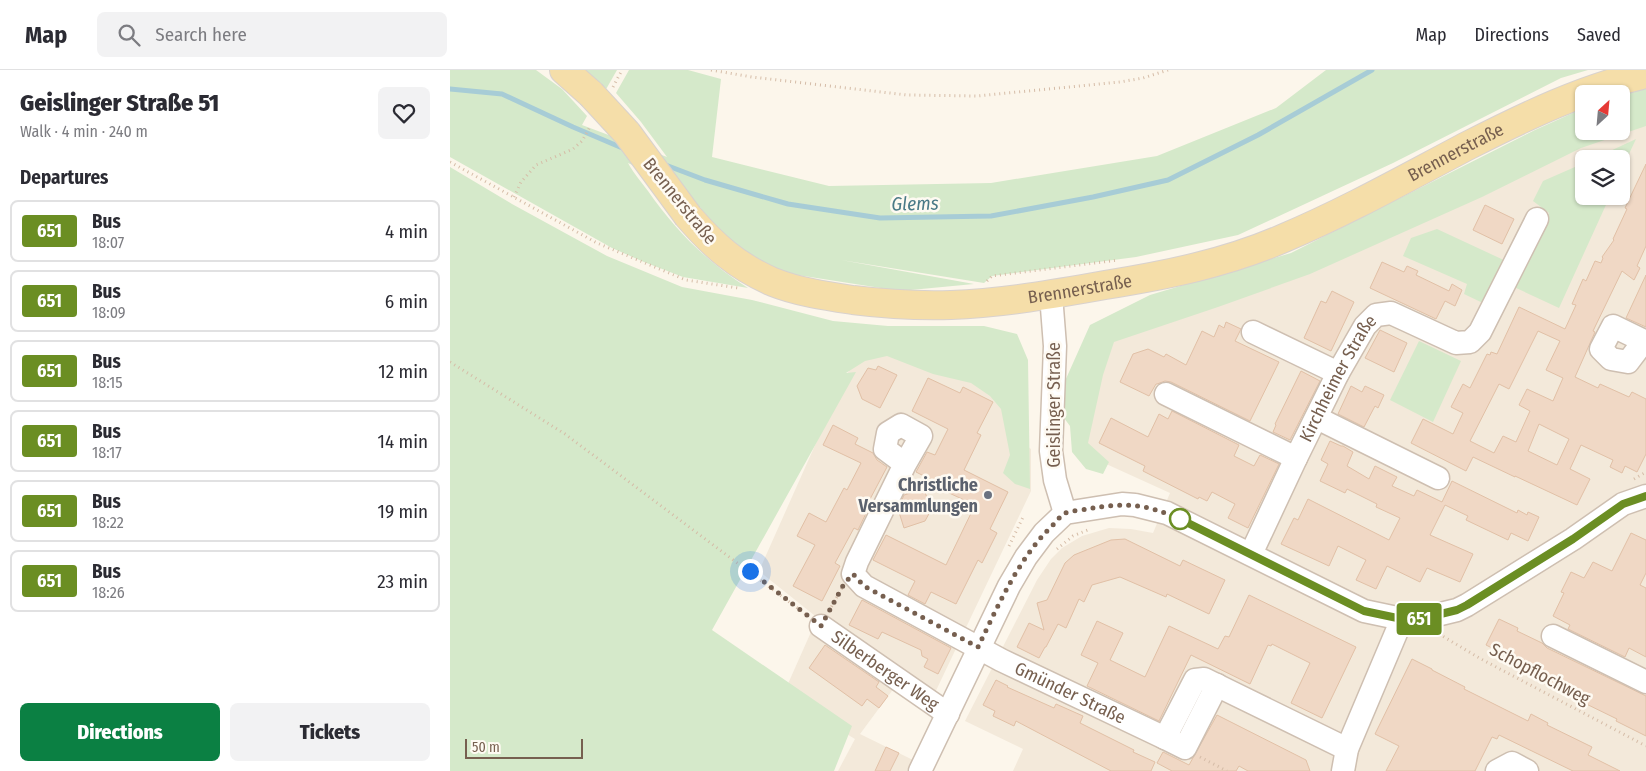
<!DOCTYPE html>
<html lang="en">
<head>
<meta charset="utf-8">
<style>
	:root { --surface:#fff; --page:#f2f2f3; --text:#2b2b33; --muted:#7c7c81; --line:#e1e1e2; --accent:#0b8043 }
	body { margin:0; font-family:"Fira Sans Condensed",sans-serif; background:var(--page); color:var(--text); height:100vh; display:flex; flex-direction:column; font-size:19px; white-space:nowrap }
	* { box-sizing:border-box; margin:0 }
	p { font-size:16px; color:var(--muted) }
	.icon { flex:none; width:28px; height:28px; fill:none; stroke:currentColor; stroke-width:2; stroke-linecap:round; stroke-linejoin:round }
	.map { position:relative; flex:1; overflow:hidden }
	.side { display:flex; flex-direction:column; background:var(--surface); width:450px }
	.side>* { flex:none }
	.badge { padding:0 10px; border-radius:4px; font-size:18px; line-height:32px }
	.needle { width:32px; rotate:26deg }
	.fabs { position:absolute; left:1125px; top:15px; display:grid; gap:10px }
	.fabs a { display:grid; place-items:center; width:55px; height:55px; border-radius:8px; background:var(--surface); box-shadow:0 1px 4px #0004; font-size:25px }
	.scale { position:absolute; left:15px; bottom:12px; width:118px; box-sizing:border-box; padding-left:5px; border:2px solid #765f4f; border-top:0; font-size:14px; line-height:18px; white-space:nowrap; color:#765f4f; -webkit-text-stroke:4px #fefaf2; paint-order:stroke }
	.you { position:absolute; width:25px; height:25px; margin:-12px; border:4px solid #fff; border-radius:50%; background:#1a73e8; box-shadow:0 0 0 8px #1a73e833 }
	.map>.badge { position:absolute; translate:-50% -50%; box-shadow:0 0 0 2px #fff }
	h2 { padding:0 20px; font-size:19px; line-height:45px }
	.round { display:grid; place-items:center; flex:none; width:52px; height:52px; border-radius:8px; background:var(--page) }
	.overview { display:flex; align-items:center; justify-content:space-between; height:85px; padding:0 20px }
	h1 { font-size:24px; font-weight:800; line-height:38px }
	.primary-button { display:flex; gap:10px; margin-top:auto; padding:10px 20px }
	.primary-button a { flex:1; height:58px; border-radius:8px; background:var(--accent); color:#fff; font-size:20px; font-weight:800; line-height:58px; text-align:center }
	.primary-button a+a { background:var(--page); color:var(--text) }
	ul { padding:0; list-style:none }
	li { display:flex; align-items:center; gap:15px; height:62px; margin:0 10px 8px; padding:0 10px; border:2px solid var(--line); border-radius:8px }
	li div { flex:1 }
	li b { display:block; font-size:19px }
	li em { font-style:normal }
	li .badge { min-width:55px; font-weight:700; text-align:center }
	header { display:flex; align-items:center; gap:30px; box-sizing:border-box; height:70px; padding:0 25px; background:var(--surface); border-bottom:1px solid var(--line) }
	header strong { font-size:24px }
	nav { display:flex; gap:28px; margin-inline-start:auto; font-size:18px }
	.search { width:350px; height:45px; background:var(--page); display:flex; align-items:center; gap:12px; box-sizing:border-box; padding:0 18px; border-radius:8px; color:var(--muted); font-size:19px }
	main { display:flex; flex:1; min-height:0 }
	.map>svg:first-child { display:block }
</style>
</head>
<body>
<header>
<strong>Map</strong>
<div class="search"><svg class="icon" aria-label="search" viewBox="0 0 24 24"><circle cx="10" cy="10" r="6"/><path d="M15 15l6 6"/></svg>Search here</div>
<nav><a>Map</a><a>Directions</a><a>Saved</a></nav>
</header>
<main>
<section class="side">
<div class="overview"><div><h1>Geislinger Straße 51</h1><p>Walk · 4 min · 240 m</p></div><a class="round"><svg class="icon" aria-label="heart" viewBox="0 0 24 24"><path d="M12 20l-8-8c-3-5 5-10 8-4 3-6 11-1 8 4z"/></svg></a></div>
<h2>Departures</h2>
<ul>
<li><span class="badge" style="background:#6b8e23;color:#fff">651</span><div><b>Bus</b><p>18:07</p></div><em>4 min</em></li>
<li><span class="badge" style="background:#6b8e23;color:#fff">651</span><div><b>Bus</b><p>18:09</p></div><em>6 min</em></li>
<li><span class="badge" style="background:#6b8e23;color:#fff">651</span><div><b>Bus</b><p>18:15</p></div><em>12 min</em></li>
<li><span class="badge" style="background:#6b8e23;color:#fff">651</span><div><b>Bus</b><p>18:17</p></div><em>14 min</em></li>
<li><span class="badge" style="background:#6b8e23;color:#fff">651</span><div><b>Bus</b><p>18:22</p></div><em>19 min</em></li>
<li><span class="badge" style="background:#6b8e23;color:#fff">651</span><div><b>Bus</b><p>18:26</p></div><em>23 min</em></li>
</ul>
<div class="primary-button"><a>Directions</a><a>Tickets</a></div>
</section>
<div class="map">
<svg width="1196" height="701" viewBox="0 0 1196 701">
	<rect width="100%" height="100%" fill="#fcf6eb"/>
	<g fill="#f3e9da" fill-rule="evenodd">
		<path d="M1196,46V701H563L573,679L515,651L587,510L601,489L612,478L632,466L659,458L681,459L703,463L720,423L632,383L659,270L1140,67L1171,61ZM1134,89H1171V126H1134Z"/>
		<polygon points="418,266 547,295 569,371 581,379 581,421 482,629 369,549 309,501 395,308"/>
		<polygon points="365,553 447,614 410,664 463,690 457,701 388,701 405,669 367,646 337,616"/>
	</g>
	<g fill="#d5e9ca">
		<path d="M0,0H86L112,19L137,46L132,55L217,87L191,52L166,23L179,0H238L271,9L262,87L379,116L541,113L707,86L826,38L876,0H1138L1111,8L943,93L788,165L686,187L542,206L534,213L391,190L524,214L450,221L341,204L287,182L234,118L178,93C183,102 191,112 198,121C226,161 257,192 298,218L233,207L194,192L162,178L0,87Z"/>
		<polygon points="132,0 167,0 155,21"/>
		<polygon points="1196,19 1196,56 1131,78 1032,127 860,204 768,237 664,272 653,305 638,373 659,392 653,404 636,399 622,382 620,356 611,344 615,311 640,255 700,225 841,183 1085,60 1134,38 1134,61 1171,61 1171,25"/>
		<polygon points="1186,69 1171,101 1171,89 1143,89"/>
		<polygon points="1134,93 1134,126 1160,126 1109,238 1064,217 1099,143 1083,131 1093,111"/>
		<polygon points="0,97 62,134 157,186 232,217 302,230 383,251 438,256 534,256 567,264 578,290 580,419 565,414 553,403 560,385 551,339 540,326 521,313 483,304 437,286 415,291 396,303 406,302 262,560 402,656 384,701 0,701"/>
		<polygon points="987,159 1058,192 1037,235 1014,224 1017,214 953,186 961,168"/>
		<polygon points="969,271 1011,291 983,352 940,330"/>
	</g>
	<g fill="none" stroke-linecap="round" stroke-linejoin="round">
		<g stroke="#a7ccd6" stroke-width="5">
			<polyline points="0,19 52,24 123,57 177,80"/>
			<polyline points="213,94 255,110 338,134 430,148 541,146 643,127 718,110 808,65 922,0"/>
		</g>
	</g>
	<g fill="#f0d8c5" stroke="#e1c0a6" fill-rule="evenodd">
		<path d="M1196,94V176L1187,196L1190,198L1184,210L1172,201L1143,261L1145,262L1125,307L1148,318L1150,314L1179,327L1182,322L1196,329V384L1187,402L1175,396L1172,403L1160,397L1163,390L1131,375L1120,399L1140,409L1127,435L1065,406V407L1023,387L1016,401L961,373L973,349L1003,364L1013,343L1001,337L1013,314L1020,318L1037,284L1040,285L1041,282L1047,284L1069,237L1115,259L1126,235L1122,234L1133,209L1136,211L1145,191L1151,193L1153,188L1152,187L1164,170L1163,169L1177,139L1175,138ZM1088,261L1110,271L1096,300L1113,308L1103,331L1077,319L1069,335L1080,341L1066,372L1053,366L1044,383L1020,371L1049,314L1059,319ZM1089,354L1119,369L1107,395L1078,381Z"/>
		<polygon points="1035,135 1064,149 1052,174 1023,160"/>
		<polygon points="932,192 954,202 957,196 968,201 966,205 999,221 1002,214 1012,220 1005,236 995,231 986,249 920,218"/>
		<polygon points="1196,205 1196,257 1176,248"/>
		<polygon points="882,221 904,232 881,281 854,268 871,231 876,233"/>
		<polygon points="776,252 791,259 785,271 829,292 800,351 721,312 715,311 707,314 706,314 699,326 670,312 683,284 698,279 714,287 716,284 736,295 752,261 764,267 769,255 774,258"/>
		<polygon points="930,260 957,273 944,302 915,288"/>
		<polygon points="428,296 447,305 430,338 412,329 407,316 418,298 426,300"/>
		<polygon points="851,301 870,311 840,370 823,362 826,355 825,354"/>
		<polygon points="478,308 510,323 513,317 543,332 527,363 531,365 514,400 558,422 540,459 547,463 532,493 528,490 506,534 481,522 475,534 458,525 465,511 423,490 436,465 496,495 525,435 484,416 490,414 466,402 477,382 485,385 498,359 462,341"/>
		<polygon points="901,316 912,322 915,316 934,325 928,338 925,336 914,357 888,344"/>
		<polygon points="722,341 789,375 784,386 804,396 810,385 829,394 798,458 778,448 785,434 762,422 757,431 749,427 748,429 693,401 695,396 649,373 661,348 698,367 709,344 718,349"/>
		<polygon points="383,355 408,368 405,374 423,383 427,390 437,397 419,431 421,433 408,460 404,458 385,493 390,496 372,531 343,516 365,475 347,466 359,443 376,452 394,418 397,420 411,393 373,375"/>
		<polygon points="880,371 891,376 893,376 903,382 897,396 919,409 925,396 947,407 942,416 964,426 967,420 992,432 1002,411 1067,443 1068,440 1077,445 1078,442 1089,447 1078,471 1061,463 1058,470 1016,450 1018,446 995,435 980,465 1023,484 1010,512 977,498 970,512 937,496 926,519 906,510 916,490 888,476 879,496 831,474 844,448 848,450 858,429 939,470 950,448 926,437 927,434 897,419 895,423 870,411 878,394 871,390"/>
		<polygon points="474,419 481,440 475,451 454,458 448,439 454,425"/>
		<polygon points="1181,463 1196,470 1196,503 1190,515 1196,518 1196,587 1179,578 1175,587 1118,559 1120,555 1103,546 1114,523 1111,522 1121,502 1134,508 1143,492 1162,501"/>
		<polygon points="675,469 730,496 733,490 775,510 759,544 717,524 716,527 670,507 642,515 634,532 629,529 616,558 608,554 596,577 595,577 589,588 567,577 579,553 594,560 587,533 597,530 615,493 624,485 661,470"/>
		<polygon points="799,525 906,577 872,648 841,633 860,593 822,574 821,576 818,575 800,614 741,585 709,651 637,616 648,593 631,585 647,551 673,563 660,590 695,607 719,556 768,579 775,566 779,567"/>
		<polygon points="412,530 501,578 488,604 474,597 478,589 472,586 471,580 432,562 428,569 399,555"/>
		<polygon points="1049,549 1068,558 1067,561 1092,573 1097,578 1196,626 1196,666 1166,651 1167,649 1081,607 1084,599 1036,575"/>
		<polygon points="375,575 429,612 426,617 438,626 429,638 417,629 412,636 359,598"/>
		<polygon points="962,589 982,599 982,600 1015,617 1014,619 1078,651 1081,644 1098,653 1097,655 1142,677 1138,685 1170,701 1123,701 1049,665 1047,669 1042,667 1025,701 936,701 949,676 925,664"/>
		<polygon points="546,610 558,616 557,617 604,638 606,634 633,646 630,653 684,680 683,682 705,692 701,701 661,701 566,651 564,656 543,646 545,641 533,635"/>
		<polygon points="767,645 856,690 860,701 798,701 789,696 786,701 722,701 707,693 713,682 739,695"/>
		<polygon points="436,677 449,683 440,701 425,701"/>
	</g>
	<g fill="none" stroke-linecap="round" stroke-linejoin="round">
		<g stroke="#cebfb1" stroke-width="25">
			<g id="minor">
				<polyline points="601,225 605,276 601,381 605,410 615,443"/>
				<polyline points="803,262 888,303"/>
				<polyline points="1194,271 1178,292 1161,289 1151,279 1163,256 1194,271 1196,272"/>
				<polyline points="716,324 846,388"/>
				<polyline points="867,348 988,408"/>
				<path id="s1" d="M455,394L435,379L438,363L451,355L471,366L455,394L407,492L403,504L414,516L551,590L715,668L745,610L754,609L897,679"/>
				<path id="s2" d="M801,484L846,388L888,303L915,256L926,245L941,243L1006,273L1020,272L1030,262L1087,149"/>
				<path id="s3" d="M371,556L498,644"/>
				<polyline points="1103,566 1196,612"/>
				<polyline points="715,668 735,678 767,615"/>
				<polyline points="470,701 559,516 576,487 594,463 615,443 672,434 685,435 717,443 914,541 952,549 970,549 1007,540 1017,535 1123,469 1173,434 1196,426"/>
				<polyline points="893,701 897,679 952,549"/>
				<polyline points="1047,701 1062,693 1077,701"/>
			</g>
		</g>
		<g stroke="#d9d2ce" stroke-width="30">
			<g id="major">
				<polyline points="114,0 141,24"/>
				<path id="s4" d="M238,146C263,175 286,196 323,212C348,222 376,226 403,230C435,234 469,236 501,235C552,233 605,224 655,215C717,205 777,193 834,168C898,141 958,107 1019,75C1076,46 1134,18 1196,4"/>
			</g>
		</g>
		<g stroke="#d5bca7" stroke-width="3" stroke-dasharray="1 4" stroke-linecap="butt">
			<polyline points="261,0 302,7 457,25 527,26 670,12 693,8 718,0"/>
			<polyline points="163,17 172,0"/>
			<polyline points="0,92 147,173 236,210 288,218"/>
			<polyline points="64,127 71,112 86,95 123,79 132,71 141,55"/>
			<polyline points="537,211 542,206 668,190"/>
			<polyline points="0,292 115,364 358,546"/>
			<polyline points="1184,409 1196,402"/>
			<polyline points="559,476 574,445"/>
			<polyline points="607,479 623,466 640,459"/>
			<polyline points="379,541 392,518"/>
			<polyline points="989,564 1031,589 1196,676"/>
			<polyline points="750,687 777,701"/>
		</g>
		<use href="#minor" stroke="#fff" stroke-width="22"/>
		<use href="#major" stroke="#f5dea9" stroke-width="28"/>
		<g stroke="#d9d2ce" stroke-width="30" stroke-linecap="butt">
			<polyline id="major-bridge" points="141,24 177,63 238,146"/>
		</g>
		<use href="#major-bridge" stroke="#f5dea9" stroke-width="28"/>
	</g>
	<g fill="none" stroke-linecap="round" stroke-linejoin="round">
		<g stroke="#fff" stroke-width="11">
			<polyline id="line" points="730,449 914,541 952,549 970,549 1007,540 1017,535 1123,469 1173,434 1196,426"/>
		</g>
		<use href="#line" stroke="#6b8e23" stroke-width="8"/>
		<path stroke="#765f4f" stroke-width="5" stroke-dasharray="0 9" d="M300,501L371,556L394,514L403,504L414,516L528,577C549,534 569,487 604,454C607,451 611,445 615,443C621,441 631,440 638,439C675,432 696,434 730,449"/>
	</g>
	<circle fill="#6b7280" stroke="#fefaf2" stroke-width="2" cx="538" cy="425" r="5"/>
	<circle fill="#fff" stroke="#6b8e23" stroke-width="2.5" cx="730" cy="449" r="10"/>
	<g text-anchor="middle" stroke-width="5" stroke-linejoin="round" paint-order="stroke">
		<g font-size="18" fill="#765f4f" stroke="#fefaf2">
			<text dy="6" stroke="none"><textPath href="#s4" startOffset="822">Brennerstraße</textPath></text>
			<text transform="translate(230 131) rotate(51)" y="6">Brennerstraße</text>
			<text dy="6" stroke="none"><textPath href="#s4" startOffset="419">Brennerstraße</textPath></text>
			<text dy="6" stroke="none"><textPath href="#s2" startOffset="196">Kirchheimer Straße</textPath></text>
			<text transform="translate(604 335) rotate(-90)" y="6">Geislinger Straße</text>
			<text dy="6" stroke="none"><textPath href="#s3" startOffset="78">Silberberger Weg</textPath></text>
			<text transform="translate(1090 604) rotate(28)" y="6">Schopflochweg</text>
			<text dy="6" stroke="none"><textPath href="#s1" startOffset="482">Gmünder Straße</textPath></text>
		</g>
		<g font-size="18" font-weight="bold" fill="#5b616d" stroke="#fefaf2" text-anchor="end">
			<text x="528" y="421">Christliche<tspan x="528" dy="21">Versammlungen</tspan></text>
		</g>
		<g font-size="19" font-style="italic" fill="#4a7a87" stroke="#fefaf2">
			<text transform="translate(465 133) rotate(-1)" y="7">Glems</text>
		</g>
	</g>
</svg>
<div class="fabs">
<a><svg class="needle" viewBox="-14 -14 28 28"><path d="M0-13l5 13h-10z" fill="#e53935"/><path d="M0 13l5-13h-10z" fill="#7c7c81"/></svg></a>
<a><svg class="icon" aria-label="layers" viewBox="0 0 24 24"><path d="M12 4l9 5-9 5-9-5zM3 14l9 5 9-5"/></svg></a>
</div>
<div class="scale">50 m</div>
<div class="you" style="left:300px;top:501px"></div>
<b class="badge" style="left:969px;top:549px;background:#6b8e23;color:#fff">651</b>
</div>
</main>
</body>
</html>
